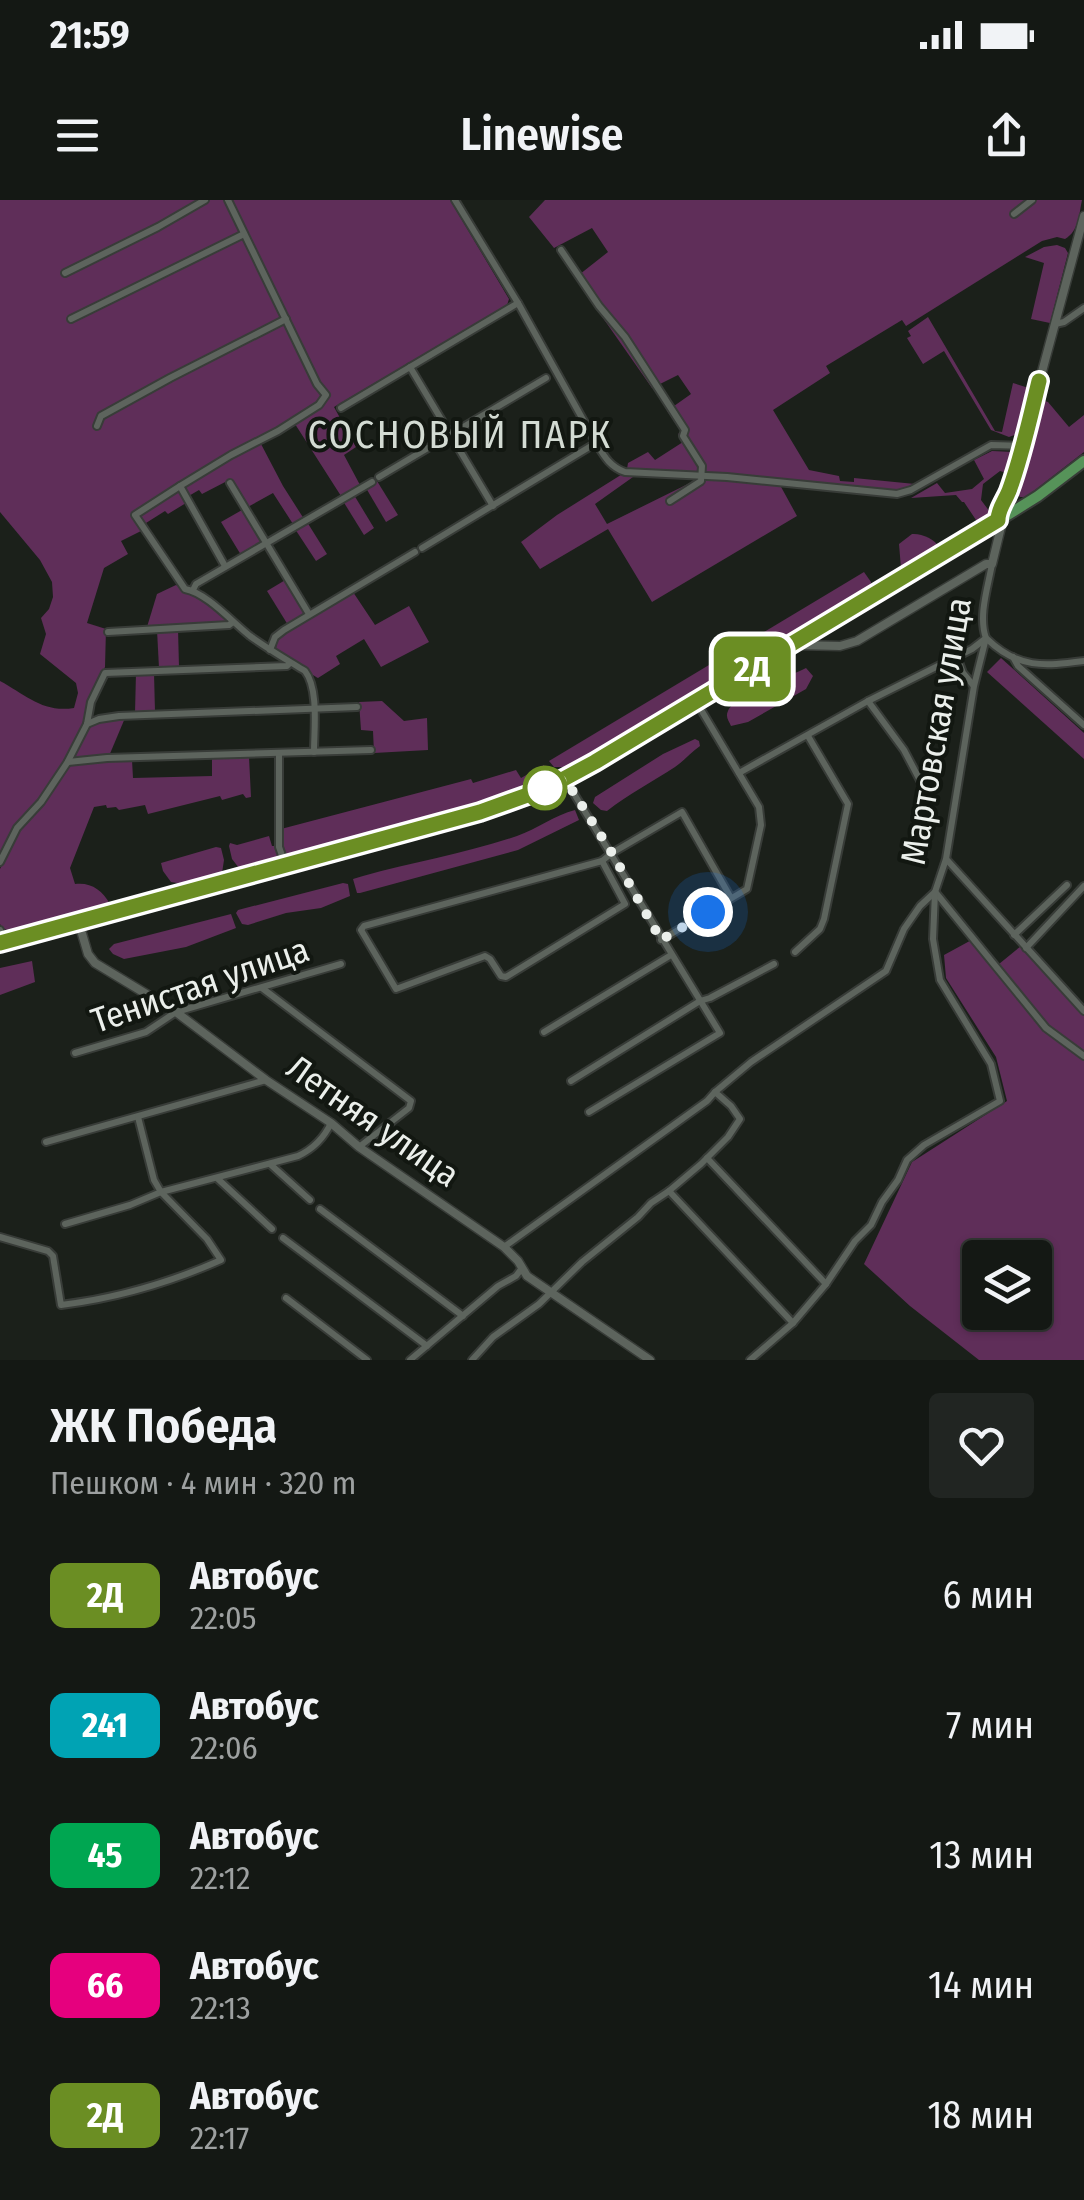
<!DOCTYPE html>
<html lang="ru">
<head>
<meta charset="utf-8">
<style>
	:root { --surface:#141814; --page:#212522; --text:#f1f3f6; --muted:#9da0a0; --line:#333734 }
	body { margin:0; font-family:"Fira Sans Condensed",sans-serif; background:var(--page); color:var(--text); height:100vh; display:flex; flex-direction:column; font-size:38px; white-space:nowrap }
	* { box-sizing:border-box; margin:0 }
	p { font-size:32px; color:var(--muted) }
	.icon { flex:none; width:55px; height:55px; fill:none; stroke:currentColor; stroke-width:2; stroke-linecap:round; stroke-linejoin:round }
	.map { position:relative; height:1160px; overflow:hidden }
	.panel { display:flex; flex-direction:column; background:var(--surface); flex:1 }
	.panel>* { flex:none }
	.badge { padding:0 20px; border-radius:15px; font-size:35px; line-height:65px }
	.fabs { position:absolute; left:962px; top:1040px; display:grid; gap:20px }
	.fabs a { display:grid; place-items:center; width:90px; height:90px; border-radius:10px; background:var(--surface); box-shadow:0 2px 8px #0004,0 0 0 2px var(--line); font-size:50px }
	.you { position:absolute; width:50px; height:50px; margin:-25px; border:8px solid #fff; border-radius:50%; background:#1a73e8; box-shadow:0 0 0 15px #1a73e833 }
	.map>.badge { position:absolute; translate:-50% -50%; box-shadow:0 0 0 5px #fff }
	.round { display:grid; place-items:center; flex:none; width:105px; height:105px; border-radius:10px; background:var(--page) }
	.headline { display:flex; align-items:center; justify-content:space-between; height:170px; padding:0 50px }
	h1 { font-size:48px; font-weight:600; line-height:75px }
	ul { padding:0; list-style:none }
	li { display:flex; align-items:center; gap:30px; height:130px; padding:0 50px }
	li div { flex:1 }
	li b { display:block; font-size:38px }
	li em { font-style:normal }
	li .badge { min-width:110px; font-weight:700; text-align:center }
	.status { display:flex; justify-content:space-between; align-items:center; height:70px; padding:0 50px; background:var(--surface); direction:ltr }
	.status svg { height:28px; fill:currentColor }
	header { display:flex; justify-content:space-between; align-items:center; height:130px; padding:0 50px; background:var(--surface); font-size:45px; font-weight:600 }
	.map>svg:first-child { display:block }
</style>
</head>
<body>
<div class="status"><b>21:59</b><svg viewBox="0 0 49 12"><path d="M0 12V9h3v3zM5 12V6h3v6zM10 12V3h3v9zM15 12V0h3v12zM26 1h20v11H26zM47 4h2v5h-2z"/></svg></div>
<header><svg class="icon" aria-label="menu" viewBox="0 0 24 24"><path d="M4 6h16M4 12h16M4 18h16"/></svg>Linewise<svg class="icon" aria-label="share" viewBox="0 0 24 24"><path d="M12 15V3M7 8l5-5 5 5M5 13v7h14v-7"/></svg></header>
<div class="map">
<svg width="1084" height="1160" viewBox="0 0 1084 1160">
	<rect width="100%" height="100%" fill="#1b201a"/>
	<g fill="#5f2e59" fill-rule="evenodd">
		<path d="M0,0H450L509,99L507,105L334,207L356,247L344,255L360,285L341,296L295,224L261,244L283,286L304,319L293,324L273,293L246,308L231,279L202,294L199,290L187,297L186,303L168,314L165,311L146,323L155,338L151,341L143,330L121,341L128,354L104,368L87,423L106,429L105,467L91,494L84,523L61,568L38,600L16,626L0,657V481C26,495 43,513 74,508L78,493L76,483L40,454L46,434L41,418L49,409L53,397L52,382L40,360L0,312Z"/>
		<path d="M545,0H1082C1079,14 1079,31 1065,39L1057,37L1042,41L906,126L902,120L826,166L830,173L773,210L809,270L839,276L840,281L854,282V278L915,284L898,290L884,291L627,269L628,263L648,252L655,260L683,242L678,234L682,231L667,211L691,194L678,175L652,188L575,78L608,52L592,28L554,48L529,17Z"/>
		<polygon points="1057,45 1065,48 1068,53 1050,123 1031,119 1044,63 1025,57 1044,47"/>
		<polygon points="928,117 995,231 1002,232 1013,183 1032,189 1023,232 1009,237 991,230 944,151 923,164 907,138 911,136 908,131"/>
		<polygon points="1038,199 1048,202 1069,227 1084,215 1084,252 1026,297 1020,297 1014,289"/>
		<polygon points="992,251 1014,252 1010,274 1000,271 983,284 981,300 990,312 978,323 964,302 962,302 956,295 911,298 937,283 945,293 972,289 984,279 974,260"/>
		<polygon points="624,273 634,274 633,277 595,304 607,324 696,280 697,277 780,285 797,316 652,402 608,329 540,369 521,342 557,315"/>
		<polygon points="377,281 398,315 386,322 366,288"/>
		<polygon points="354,295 374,328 364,335 343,301"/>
		<polygon points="242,310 262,342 241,355 221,322"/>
		<polygon points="307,322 327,354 316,361 295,329"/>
		<path d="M912,334C921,333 935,339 939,347L901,368L899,344Z"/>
		<polygon points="864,372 871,382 870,390 567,567 554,567 549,561"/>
		<polygon points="287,379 305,407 305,413 288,425 267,391"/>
		<polygon points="176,385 203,399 228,419 227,423 147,427 157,394"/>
		<path d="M353,392L375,425L409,406L429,442L381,467L364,439L336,456L340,464L318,478C312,475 282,454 276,448L277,438L285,432Z"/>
		<polygon points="178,429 179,467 159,468 157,430"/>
		<polygon points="1001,458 1084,533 1084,559 987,472"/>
		<path d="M806,468L813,476L806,489L748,522L731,526C729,521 725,517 728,511C734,496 790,476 806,468Z"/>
		<polygon points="136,473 154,473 155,512 135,513"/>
		<polygon points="382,501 404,521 427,518 428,550 374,553 373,531 361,530 359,502"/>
		<path d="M125,518L109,556L74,557C86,524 91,522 125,518Z"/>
		<path d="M695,539L699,541L700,546C691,552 684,561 675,567C652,582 629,594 607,611L601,610L593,603L595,597L663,554Z"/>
		<path d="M249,557L251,597L246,598L243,594L222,600L220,596L148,614L145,605L119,610L116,607L107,608L106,605L94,607L70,668L75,684C91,682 102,690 110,704L15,731L3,729L0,724V669L20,629L69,565L75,563L132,560L133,578L212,576V558Z"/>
		<path d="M544,565L547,573C529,596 331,643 289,655H284L282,646L281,629L471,579L473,583L516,570L521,578Z"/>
		<path d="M575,610L579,620L518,650L360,693H357L353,679L363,676C414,662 467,653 517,636C537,629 555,615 575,610Z"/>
		<polygon points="269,636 272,646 276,646 278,653 277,658 239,668 232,659 229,646 230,643 237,645"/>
		<polygon points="216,647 221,648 224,660 222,673 183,684 171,682 163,671 161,663"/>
		<polygon points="343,683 348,684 350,696 321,708 286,713 248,725 242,724 236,713 238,710"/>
		<polygon points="231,714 236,728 186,747 124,759 113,754 109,749 114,744"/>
		<path d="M977,737L999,764L1021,746L1084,816V1160H979L910,1106L864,1064L912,962L1007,901L996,857L946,778L944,755ZM980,1058H1035V1112H980Z"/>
		<polygon points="32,761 35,782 0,795 0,768"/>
	</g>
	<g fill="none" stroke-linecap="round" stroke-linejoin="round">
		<g stroke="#383c38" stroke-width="10">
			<g id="minor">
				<path d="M228,0L317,184L326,195L319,205L278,231L231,255L180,286L135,315L185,389C207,393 232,422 250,436C268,449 287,460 305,471C319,489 314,530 314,552"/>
				<path d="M455,0L518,103L596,243C604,256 610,267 625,272L727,277L897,294L911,290L991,245L1022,246"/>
				<polyline points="1014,14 1032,0"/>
				<polyline points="561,50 599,106 625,137 685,230 683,236 702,266 701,281 670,301"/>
				<polyline points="65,73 158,27 205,0"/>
				<polyline points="71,119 244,34"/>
				<polyline points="1055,124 1064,122 1084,108"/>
				<polyline points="410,167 493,306"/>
				<polyline points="341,208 518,103"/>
				<polyline points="97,226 101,216 170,178 286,119"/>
				<polyline points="379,277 546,178"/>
				<polyline points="230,283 309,414"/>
				<polyline points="180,286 225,366"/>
				<polyline points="422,348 596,243"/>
				<polyline points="193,390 196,384 372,282"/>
				<polyline points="108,432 229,425 233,422"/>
				<path d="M987,439C1018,469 1044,466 1084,461"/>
				<polyline points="270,450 275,437 284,430 415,352"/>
				<polyline points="957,457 963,473 973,485"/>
				<polyline points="1013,457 1018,466 1084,525"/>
				<polyline points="868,501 904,550 923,586"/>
				<polyline points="87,524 99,519 119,516 357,507"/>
				<polyline points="279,553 279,647 285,664"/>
				<polyline points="68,562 107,558 371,550"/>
				<polyline points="739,573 868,501 972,449 985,439"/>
				<polyline points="565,579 720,833 589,912"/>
				<polyline points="947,660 1084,811"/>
				<polygon points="602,661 625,704 506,777 501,776 490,759 485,756 396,789 361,730 364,726"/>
				<polyline points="602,661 612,653 682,612 731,698"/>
				<polyline points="0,662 17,628 41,602 67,563 87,524 91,502 105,473 287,466 290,463"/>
				<polyline points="936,693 1046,828 1084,856"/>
				<polyline points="0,730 4,742"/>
				<polyline points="1014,735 1067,685"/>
				<polyline points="661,740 747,689 761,625 759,607 697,503"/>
				<polyline points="1026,748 1084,686"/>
				<polyline points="795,752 820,729 824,719 848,604 808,536"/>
				<polyline points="262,788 411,901 409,908 359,947"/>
				<polyline points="544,832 671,755"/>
				<polyline points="75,853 146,832 176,812 341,764"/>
				<polyline points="571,881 700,801 710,798 774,764"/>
				<polyline points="46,942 266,880"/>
				<polyline points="707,958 826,1084"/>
				<polyline points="270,964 310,1000"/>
				<polyline points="218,979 272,1029"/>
				<polyline points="669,991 793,1123"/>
				<polyline points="320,1009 463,1116"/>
				<path d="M65,1024L130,1005L161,992L298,956C313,949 324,938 331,923"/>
				<path d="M0,1037L48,1051L53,1056L61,1105C118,1098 169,1083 221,1060L207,1039L161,992L154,980L138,917"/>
				<polyline points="283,1038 427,1146"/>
				<polyline points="504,1047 707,901 715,892"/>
				<polyline points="286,1098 367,1160"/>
				<polyline points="410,1160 498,1086 516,1076 522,1068"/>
				<polyline points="472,1160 493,1137 539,1104 582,1062 638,1017 651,1003 669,991 701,964 728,937 740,919 731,906 715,892 751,862 886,771 904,729 920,706 935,692"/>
				<path d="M750,1160L793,1123L826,1084L855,1041L871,1025L882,1002L898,980L907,960L924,945L1000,901L991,864L940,780L933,739L935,692L946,659L974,486L986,438C978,416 988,387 992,364"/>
			</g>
		</g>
		<g stroke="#383c38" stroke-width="11">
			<g id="tertiary">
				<polyline points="796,445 840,446 857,441 986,364 992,364 1001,327 997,315 1008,292 1022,246 1084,16"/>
				<polyline points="78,720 88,754 95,763 176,812 266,880 331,923 359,947 504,1047 518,1061 527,1076 650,1160"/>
			</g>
		</g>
		<g stroke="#383c38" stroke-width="14">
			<polyline id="primary" points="0,743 480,612 547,588 627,544 998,321 1038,296 1084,261"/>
		</g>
		<use href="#minor" stroke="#5d645d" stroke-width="6"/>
		<use href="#tertiary" stroke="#5d645d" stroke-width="8"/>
		<use href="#primary" stroke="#569359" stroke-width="10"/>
	</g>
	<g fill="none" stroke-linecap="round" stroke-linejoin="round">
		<g stroke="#fff" stroke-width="22">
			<path id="line" d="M0,743L480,612L547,588L595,562L998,320C998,309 1005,301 1009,291C1022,256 1030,218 1039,181"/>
		</g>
		<use href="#line" stroke="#6b8e23" stroke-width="15"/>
		<polyline stroke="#ebefeb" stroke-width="10" stroke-dasharray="0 18" points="545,588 565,579 612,653 661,740 708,712"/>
	</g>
	<circle fill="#fff" stroke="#6b8e23" stroke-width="5" cx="545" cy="588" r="20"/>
	<g text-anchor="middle" stroke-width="8" stroke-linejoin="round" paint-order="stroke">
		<g font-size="35" fill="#ebefeb" stroke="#121711">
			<text transform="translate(936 531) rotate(-80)" y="12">Мартовская улица</text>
			<text transform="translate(200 785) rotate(-19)" y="12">Тенистая улица</text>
			<text transform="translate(373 921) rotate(35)" y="12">Летняя улица</text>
		</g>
		<g font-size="38" letter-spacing="2.5" fill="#d3dbd3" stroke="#121711">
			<text x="460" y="248">СОСНОВЫЙ ПАРК</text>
		</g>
	</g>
</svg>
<div class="fabs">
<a><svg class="icon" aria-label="layers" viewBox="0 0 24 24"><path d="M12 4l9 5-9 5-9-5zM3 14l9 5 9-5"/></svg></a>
</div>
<div class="you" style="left:708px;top:712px"></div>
<b class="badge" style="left:752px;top:469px;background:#6b8e23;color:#fff">2Д</b>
</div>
<section class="panel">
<div class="headline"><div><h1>ЖК Победа</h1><p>Пешком · 4 мин · 320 m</p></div><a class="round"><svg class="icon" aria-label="heart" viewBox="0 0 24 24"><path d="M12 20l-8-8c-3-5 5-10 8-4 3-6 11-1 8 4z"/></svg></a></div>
<ul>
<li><span class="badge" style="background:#6b8e23;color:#fff">2Д</span><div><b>Автобус</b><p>22:05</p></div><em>6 мин</em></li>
<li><span class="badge" style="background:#00a3b4;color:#fff">241</span><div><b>Автобус</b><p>22:06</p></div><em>7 мин</em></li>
<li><span class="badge" style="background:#00a651;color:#fff">45</span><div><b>Автобус</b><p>22:12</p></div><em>13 мин</em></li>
<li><span class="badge" style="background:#e6007e;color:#fff">66</span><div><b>Автобус</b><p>22:13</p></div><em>14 мин</em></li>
<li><span class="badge" style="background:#6b8e23;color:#fff">2Д</span><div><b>Автобус</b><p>22:17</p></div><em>18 мин</em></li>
</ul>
</section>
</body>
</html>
